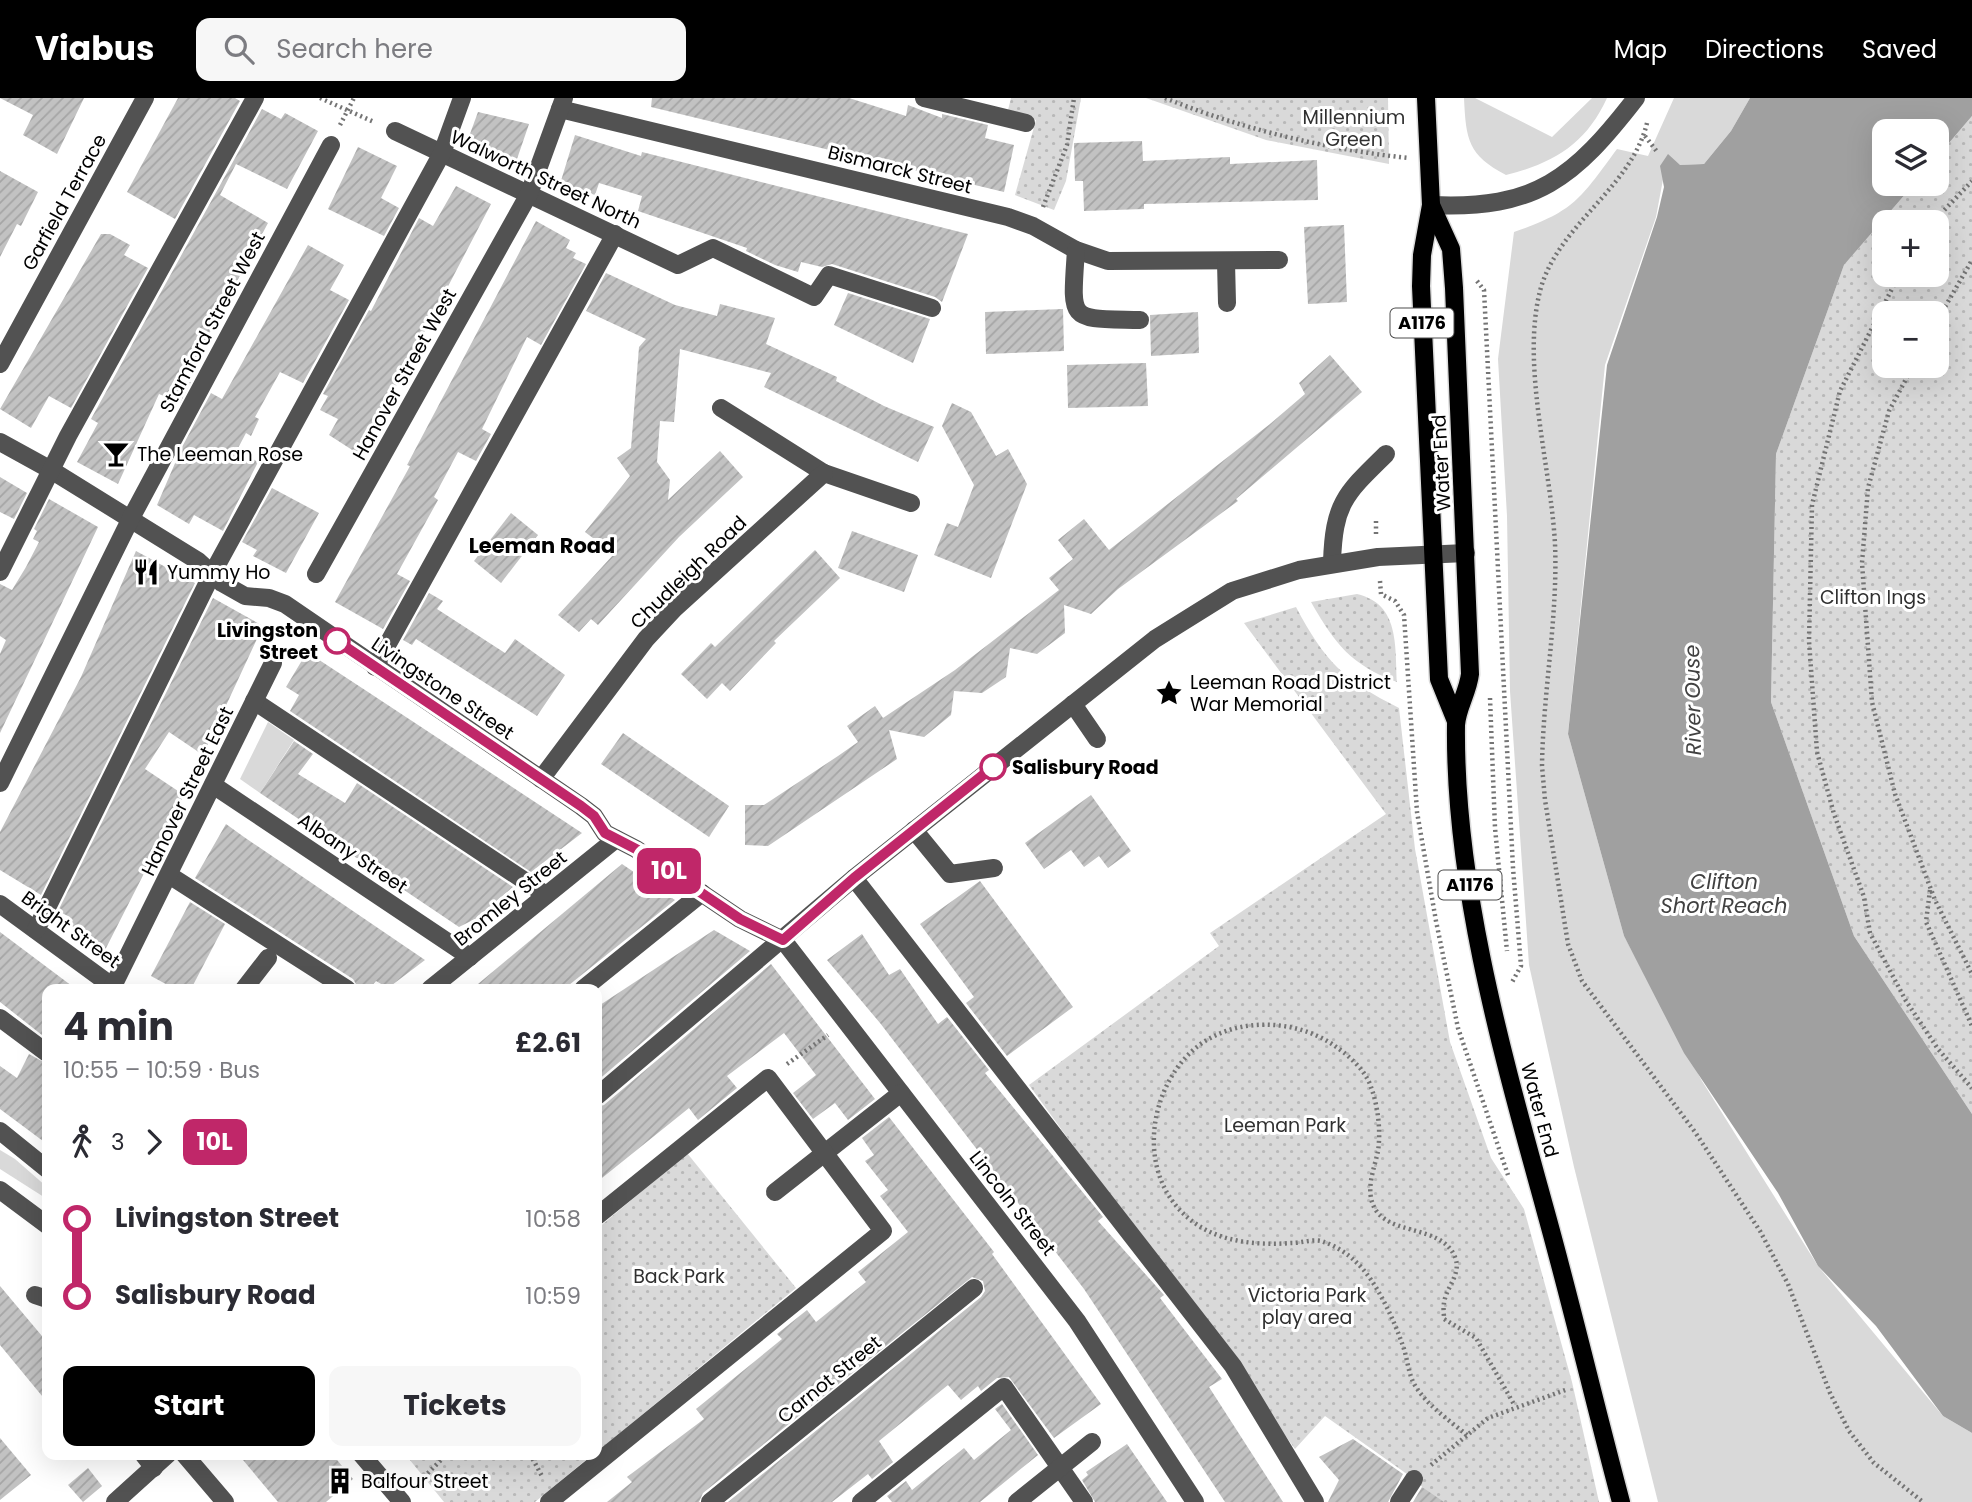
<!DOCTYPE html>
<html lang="en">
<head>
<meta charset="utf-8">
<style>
	:root { --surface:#fff; --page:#f7f7f7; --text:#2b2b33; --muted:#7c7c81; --accent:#000 }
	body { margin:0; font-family:Poppins,sans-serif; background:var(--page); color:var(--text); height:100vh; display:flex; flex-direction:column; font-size:26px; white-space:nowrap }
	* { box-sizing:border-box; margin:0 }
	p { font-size:23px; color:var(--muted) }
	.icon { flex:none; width:38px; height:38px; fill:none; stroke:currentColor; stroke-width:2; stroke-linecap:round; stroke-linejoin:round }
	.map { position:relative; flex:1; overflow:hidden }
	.drawer { position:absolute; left:42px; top:886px; width:560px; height:476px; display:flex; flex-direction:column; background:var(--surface); border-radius:14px; box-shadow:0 7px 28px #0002 }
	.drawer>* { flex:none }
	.badge { padding:0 14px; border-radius:10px; font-size:24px; line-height:46px }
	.tools { position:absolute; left:1872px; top:21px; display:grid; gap:14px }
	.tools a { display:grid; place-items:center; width:77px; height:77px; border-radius:14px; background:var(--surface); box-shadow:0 7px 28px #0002; font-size:35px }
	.map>.badge { position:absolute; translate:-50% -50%; box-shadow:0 0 0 4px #fff }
	.legs { display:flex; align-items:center; gap:10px; height:77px; padding:0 21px; font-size:23px }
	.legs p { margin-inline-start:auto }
	.head { display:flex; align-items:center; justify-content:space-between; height:119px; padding:0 21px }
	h1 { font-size:38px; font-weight:700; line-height:52px }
	.cta { display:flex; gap:14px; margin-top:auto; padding:14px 21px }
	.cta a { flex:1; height:80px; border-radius:14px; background:var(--accent); color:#fff; font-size:28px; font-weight:700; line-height:80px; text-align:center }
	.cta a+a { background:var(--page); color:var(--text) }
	ul { padding:0 21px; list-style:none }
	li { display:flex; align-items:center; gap:24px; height:77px; font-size:26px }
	li i { display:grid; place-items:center; width:10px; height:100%; margin:0 9px; background:currentColor }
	li i::after { content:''; width:18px; height:18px; margin:-9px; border:5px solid; border-radius:50%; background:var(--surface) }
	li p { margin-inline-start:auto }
	li:first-child i { background:linear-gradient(#0000 50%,currentColor 0) }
	li:last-child i { background:linear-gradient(currentColor 50%,#0000 0) }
	header { display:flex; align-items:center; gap:42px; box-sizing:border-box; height:98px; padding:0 35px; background:var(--accent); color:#fff }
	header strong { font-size:33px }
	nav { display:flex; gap:38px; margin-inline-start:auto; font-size:24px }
	.search { width:490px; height:63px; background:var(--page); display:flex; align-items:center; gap:18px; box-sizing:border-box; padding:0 24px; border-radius:14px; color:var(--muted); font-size:26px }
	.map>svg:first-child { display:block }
</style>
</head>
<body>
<header>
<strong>Viabus</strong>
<div class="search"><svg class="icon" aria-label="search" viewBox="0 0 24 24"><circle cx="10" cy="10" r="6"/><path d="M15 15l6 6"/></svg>Search here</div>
<nav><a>Map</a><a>Directions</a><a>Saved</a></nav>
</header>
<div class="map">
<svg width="1972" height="1404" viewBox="0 0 1972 1404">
	<defs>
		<pattern id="park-dots" width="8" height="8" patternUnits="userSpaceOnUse" patternTransform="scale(1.75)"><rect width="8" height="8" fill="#d9d9d9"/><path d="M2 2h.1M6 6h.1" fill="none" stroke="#b8b8b8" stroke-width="1.8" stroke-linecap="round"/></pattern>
		<pattern id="building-hatch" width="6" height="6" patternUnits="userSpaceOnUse" patternTransform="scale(1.75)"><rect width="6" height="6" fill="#c2c2c2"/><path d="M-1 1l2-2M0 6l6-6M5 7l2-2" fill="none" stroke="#a5a5a5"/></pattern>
	</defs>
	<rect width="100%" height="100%" fill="#fff"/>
	<g fill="#d9d9d9">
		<path d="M1464,0H1475L1552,39L1592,0H1607C1586,46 1554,65 1506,77C1468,57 1466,42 1464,0Z"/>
		<path d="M1674,0H1750L1731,33L1704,66L1680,67L1664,76L1656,119L1605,267L1568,636L1624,838L1702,983L1818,1168L1943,1318L1972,1335V1404H1658L1574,1069L1529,867L1510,593L1507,418L1498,261L1514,134C1575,113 1580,101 1617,51L1648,58Z"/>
		<polygon points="268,624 294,642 260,695 240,681"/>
		<polygon points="0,1052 15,1061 47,1089 47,1101 0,1071"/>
	</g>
	<g fill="url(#park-dots)" fill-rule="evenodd">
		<polygon points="1011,0 1081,0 1066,83 1054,112 1015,97 1036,22 1008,12"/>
		<polygon points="1146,0 1388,0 1389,66 1266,42"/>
		<path d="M1972,18V1016L1854,838L1771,604L1776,356L1844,167L1914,86H1937V59ZM1885,124H1937V177H1885ZM1885,215H1937V268H1885Z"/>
		<path d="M1357,496C1400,506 1395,549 1397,584C1351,567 1335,546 1311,504Z"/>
		<path d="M1296,509C1325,564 1344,582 1399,610L1415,751L1450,944L1491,1060L1524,1111L1572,1284L1599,1404H1438L1414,1381L1325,1318L1295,1351L1029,987L1219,848L1210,835L1386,716L1244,525Z"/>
		<polygon points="687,1055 796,1190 597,1354 597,1131"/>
		<polygon points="405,1356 593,1356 535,1404 444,1404"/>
	</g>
	<polygon fill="#a0a0a0" points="1750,0 1972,0 1972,18 1937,59 1937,33 1885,33 1885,86 1914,86 1844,167 1776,356 1771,604 1854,838 1972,1016 1972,1335 1943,1318 1876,1228 1818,1168 1778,1095 1684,955 1624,838 1568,636 1607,267 1657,119 1664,89 1660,68 1668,56 1680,67 1704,66 1731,33"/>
	<g fill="url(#building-hatch)">
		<polygon points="0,0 84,0 57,56 23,37 33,17"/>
		<polygon points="178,0 235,0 240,3 175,121 127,94"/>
		<polygon points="652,0 849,0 906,18 908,7 942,20 942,16 988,27 985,40 1014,47 1004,94 651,9"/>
		<polygon points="262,11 281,21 285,15 318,33 287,91 236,66 220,97 268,125 185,281 191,284 180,305 159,296 118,386 77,364 98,325 91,321"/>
		<polygon points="478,14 529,26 517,61 467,44"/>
		<polygon points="575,37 641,58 642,54 968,136 942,204 935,199 832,166 822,169 801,164 798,174 775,167 746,153 747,150 638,113 642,98 599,85 595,97 560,86"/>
		<polygon points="1142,43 1143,63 1230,59 1230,66 1317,62 1318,102 1144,106 1144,111 1084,113 1083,83 1075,83 1074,45"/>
		<polygon points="358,49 397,68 381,100 399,110 384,138 328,111"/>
		<polygon points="0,73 38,94 21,128 17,126 0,159"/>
		<polygon points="456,88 491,106 360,357 329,337 338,321 320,312 328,298 323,296 369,212 371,213 419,120 433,128"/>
		<polygon points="536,123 570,142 566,150 576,155 573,160 586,166 541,247 527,239 482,331 491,336 476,363 458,354 434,399 438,402 397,476 410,483 383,531 335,504 410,368 407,367"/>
		<polygon points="1344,127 1347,204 1308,206 1304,129"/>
		<polygon points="101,136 110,136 130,147 124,157 148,170 71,310 49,298 31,330 0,311"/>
		<polygon points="308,147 344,167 330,192 349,202 303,285 280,274 255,319 259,321 251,338 246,335 237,352 258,364 223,433 194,417 189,426 157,407 182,349 211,295 222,301"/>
		<polygon points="606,175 675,207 717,218 720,206 775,220 766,246 837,279 836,283 884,308 934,329 918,364 764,289 771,275 680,251 674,324 660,323 657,364 670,382 668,402 720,353 743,379 679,439 598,527 591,521 579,534 558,517 614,456 585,434 630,378 617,360 631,350 639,249 646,241 586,213"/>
		<polygon points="848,195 930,221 913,265 834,227"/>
		<polygon points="1063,211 1064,253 986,256 985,214"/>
		<polygon points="1198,214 1199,255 1151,258 1150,217"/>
		<polygon points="1330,257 1362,294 1236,401 1238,403 1118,491 1091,516 1064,507 1065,535 1037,556 1010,550 1006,579 982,595 954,593 951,617 924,639 889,632 897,661 768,748 745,747 745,707 764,707 838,658 858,644 847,628 875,608 883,620 955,572 1059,492 1049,480 1073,461 1058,442 1084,421 1109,452 1270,326 1305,296 1299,285"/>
		<polygon points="1146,265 1148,308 1068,310 1067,267"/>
		<polygon points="952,305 971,314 996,358 1008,351 1027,386 991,480 934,457 947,425 958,429 974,387 942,328"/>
		<polygon points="0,379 27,395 14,421 0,414"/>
		<polygon points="272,390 319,415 286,475 253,458 257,452 242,444"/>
		<polygon points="49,401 98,429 0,635 0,556 6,542 0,538 0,486 12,492 26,469 39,444 33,441 37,433 34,431"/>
		<polygon points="511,415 538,437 501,485 474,463"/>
		<polygon points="852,433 918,457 904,494 838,470"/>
		<polygon points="815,452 840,480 774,543 776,545 730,593 722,585 707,601 681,576 711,545 715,549"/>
		<polygon points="136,453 195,485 41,797 0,772 0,734 81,579"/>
		<polygon points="429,495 443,503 437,511 505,555 515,541 565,577 537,618 416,541 412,547 403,542"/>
		<polygon points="213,500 263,528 203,657 169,634 145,671 184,697 105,852 68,825 70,819 58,813"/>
		<polygon points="307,554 365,592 582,735 531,774 290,613 299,597 286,589"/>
		<polygon points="623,635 729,708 709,739 601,666"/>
		<polygon points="294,643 313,656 298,676 345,705 357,685 513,789 475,821 459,829 260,695"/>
		<polygon points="1091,697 1131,753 1108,770 1099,758 1084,769 1071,752 1044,771 1025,745"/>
		<polygon points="226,726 244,739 425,862 388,890 376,883 369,891 359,891 353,881 195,780"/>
		<polygon points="622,766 675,802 564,891 472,891"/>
		<polygon points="980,783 1073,909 1007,958 966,905 974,899 920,826"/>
		<polygon points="190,804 225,826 191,891 175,891 151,878"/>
		<polygon points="714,832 750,853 597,983 597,909"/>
		<polygon points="0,834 76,891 47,891 47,941 0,904"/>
		<polygon points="862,836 889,877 900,871 938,926 947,919 989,972 985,975 1103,1119 1098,1123 1164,1197 1160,1200 1222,1281 1209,1289 1283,1404 1225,1404 1084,1191 880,925 827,862"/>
		<polygon points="771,866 875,1001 848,1022 835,1005 813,1021 793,995 816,977 784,935 727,978 737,990 698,1022 689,1010 597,1084 597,1009 604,1007"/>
		<polygon points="29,956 47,966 47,1046 0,1011 0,968 17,980"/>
		<polygon points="889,1019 994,1154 992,1156 1101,1306 1054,1340 1009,1279 997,1280 981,1293 978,1288 961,1302 948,1287 879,1343 893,1364 872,1381 868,1376 832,1404 728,1404 981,1199 985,1193 983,1183 972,1179 703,1395 699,1404 607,1404 632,1384 627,1379 704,1321 696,1311 782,1241 777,1236 807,1212 816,1224 866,1184 858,1174 908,1134 880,1098 888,1092 865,1063 874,1057 862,1040"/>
		<polygon points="0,1188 47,1244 47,1304 0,1247"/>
		<polygon points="1002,1306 1038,1357 980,1404 892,1404 887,1398 906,1383 912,1392 964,1350 974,1362 1011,1332 995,1311"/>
		<polygon points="0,1340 31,1377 0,1402"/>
		<polygon points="1353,1341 1403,1376 1388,1404 1328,1404 1339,1382 1319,1359"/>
		<polygon points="1127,1346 1167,1404 1095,1404 1082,1382 1088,1377 1086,1374"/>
		<polygon points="238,1356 332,1356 353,1381 326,1404 278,1404"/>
		<polygon points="88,1370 102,1388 83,1404 68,1387"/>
		<polygon points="1422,1389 1444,1404 1413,1404"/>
	</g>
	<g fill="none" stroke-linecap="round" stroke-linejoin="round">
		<g stroke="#dbdbdb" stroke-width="21">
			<g id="major">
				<polyline points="1426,0 1431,107 1422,157 1421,188 1439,581 1456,623"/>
				<path d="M1431,107L1451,151L1454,190L1470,576C1468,594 1457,610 1456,627C1454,788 1503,958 1545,1111C1572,1208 1595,1307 1621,1404"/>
			</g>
		</g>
		<g stroke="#747474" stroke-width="4.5" stroke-dasharray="2 3.5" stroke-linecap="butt">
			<polyline points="320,0 374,24"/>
			<path d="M1165,0C1242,31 1325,51 1408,60"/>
			<path d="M1647,25C1631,91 1557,127 1540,193C1521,268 1551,369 1555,446C1558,519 1543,594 1542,668L1545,702L1568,846L1582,883L1695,1034L1760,1133L1788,1186L1830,1295L1849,1333L1874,1365L1923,1404"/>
			<polyline points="340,27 354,0"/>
			<polyline points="1645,38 1658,55"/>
			<polyline points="1043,109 1067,47 1074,0"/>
			<polyline points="1933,124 1972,83"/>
			<polyline points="1899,177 1840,293 1812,407 1809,543 1817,654 1834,716 1864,799 1870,835 1906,903 1938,951 1972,990"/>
			<polyline points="1477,183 1484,192 1513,770 1521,868 1511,886"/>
			<polyline points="1937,223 1972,162"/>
			<polyline points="1913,268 1889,313 1868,390 1862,465 1872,604 1895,696 1935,802 1972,876"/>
			<polyline points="1376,423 1376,436"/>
			<polyline points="1380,483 1381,496 1395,503 1404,517 1417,714 1436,823 1458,930 1509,1080"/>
			<polyline points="1490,600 1495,730 1507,853"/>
			<polyline points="1930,792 1926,824 1972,928"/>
			<polyline points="787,966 828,937"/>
			<path d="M1467,1337C1450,1323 1428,1308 1416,1289C1408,1277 1408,1262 1403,1248C1394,1222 1376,1182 1356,1164C1348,1156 1334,1147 1324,1144C1315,1140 1301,1145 1292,1145C1250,1148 1207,1143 1178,1110C1139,1066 1150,993 1191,954C1228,919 1291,919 1332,946C1347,956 1365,971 1371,989C1378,1008 1381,1033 1378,1053C1375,1068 1368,1084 1371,1100C1379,1141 1440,1123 1455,1159C1462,1176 1446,1189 1444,1205C1443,1210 1444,1216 1444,1221L1476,1240L1515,1308"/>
			<polyline points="530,1356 543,1380"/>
			<polyline points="1431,1367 1488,1320 1568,1291"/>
			<polyline points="416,1387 447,1356"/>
		</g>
		<g stroke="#525252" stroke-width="18">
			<polyline points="924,0 1026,25"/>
			<polyline points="560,11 1008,119 1033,128 1076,152 1108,163 1279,162"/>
			<polyline points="395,33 678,167 713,150 814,199 829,177 932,210"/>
			<path d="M1431,107C1536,112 1574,80 1636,0"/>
			<path d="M1076,152C1071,226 1068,220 1140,222"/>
			<polyline points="1226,164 1227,205"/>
			<polyline points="0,266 145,0"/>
			<polyline points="721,310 824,375 911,405"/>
			<polyline points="0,344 51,372 198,463 222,485 245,498 269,500 285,506 581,708 594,718 605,735 636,751 740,821 783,842 1077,1223 1195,1404"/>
			<path d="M1332,464C1334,405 1345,396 1386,356"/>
			<polyline points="0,474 68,338 255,0"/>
			<polyline points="316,476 529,96 564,0"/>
			<polyline points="375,569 615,136"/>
			<polyline points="254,603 546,797"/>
			<polyline points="1073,606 1097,641"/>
			<polyline points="541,681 646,541 674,511 824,375"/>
			<polyline points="0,685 130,422 331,47"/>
			<polyline points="213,687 470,859"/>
			<polyline points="914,732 950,776 994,770"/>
			<polyline points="169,777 347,891"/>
			<polyline points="854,780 1233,1268 1315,1404"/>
			<polyline points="0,806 116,891"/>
			<polyline points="36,832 212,476 442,55 462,0"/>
			<polyline points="113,888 273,565"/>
			<polyline points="244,891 268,860"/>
			<polyline points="430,891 616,741"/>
			<polyline points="583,891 702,795"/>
			<polyline points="0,920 47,955"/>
			<polyline points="597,998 854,780 1155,541 1232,493 1299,472 1378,459 1466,455"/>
			<polyline points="0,1033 47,1071"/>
			<polyline points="0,1092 47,1127"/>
			<polyline points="775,1094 901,995"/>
			<polyline points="35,1197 47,1201"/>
			<polyline points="143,1356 154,1370"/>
			<polyline points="184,1356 225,1404"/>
			<polyline points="361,1356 402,1404"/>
			<polyline points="115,1404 168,1356"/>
			<polyline points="549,1404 883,1133 768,980 597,1118"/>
			<polyline points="710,1404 974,1190"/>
			<polyline points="861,1404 1004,1289 1084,1404"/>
			<polyline points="1017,1404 1092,1344"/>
			<polyline points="1399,1404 1414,1381"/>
		</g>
		<use href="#major" stroke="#000" stroke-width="18"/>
	</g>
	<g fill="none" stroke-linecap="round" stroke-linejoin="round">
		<g stroke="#fff" stroke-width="16">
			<polyline id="line-1" points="337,543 581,708 594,718 605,735 636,751 740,821 783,842 854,780 993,669"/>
		</g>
		<use href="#line-1" stroke="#c02769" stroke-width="10"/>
	</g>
	<defs>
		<g id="bar-bare" transform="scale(2.1)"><path d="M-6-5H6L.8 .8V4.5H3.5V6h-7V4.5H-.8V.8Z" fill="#000" stroke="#fff" stroke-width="2.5" paint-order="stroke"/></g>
		<g id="restaurant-bare" transform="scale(2.1)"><path d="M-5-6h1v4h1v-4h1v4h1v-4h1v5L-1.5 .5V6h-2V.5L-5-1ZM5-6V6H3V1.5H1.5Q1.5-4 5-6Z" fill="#000" stroke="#fff" stroke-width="2.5" paint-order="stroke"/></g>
		<g id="sight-bare" transform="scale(2.1)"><path d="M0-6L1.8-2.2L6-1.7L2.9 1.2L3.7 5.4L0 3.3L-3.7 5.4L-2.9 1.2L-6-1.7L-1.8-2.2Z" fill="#000" stroke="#fff" stroke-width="2.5" paint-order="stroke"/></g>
		<g id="building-bare" transform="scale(2.1)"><path d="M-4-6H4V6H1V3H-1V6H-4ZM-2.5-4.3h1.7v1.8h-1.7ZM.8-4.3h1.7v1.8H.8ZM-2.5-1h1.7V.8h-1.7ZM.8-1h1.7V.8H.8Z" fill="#000" stroke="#fff" stroke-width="2.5" paint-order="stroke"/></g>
	</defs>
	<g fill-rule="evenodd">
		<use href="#bar-bare" x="116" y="356"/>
		<use href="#restaurant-bare" x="146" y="474"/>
		<use href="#sight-bare" x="1169" y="595"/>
		<use href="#building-bare" x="340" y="1383"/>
	</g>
	<g fill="#fff" stroke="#c02769" stroke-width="3.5">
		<circle cx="337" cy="543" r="12"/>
		<circle cx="993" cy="669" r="12"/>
	</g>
	<g text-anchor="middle" stroke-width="6" stroke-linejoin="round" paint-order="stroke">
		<g fill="#fff" stroke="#4c4c4c" stroke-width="2">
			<rect x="1390.5" y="210.5" width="63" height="29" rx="5"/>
			<rect x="1438.5" y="772.5" width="63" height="29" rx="5"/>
		</g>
		<g font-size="18" font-weight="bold" fill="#000">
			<text x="1422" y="231">A1176</text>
			<text x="1470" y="793">A1176</text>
		</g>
		<g font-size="19" fill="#303030" stroke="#fff">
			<text x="1354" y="26">Millennium<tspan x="1354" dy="22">Green</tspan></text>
			<text x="1873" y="506">Clifton Ings</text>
			<text x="1285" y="1034">Leeman Park</text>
			<text x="679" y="1185">Back Park</text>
			<text x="1307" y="1204">Victoria Park<tspan x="1307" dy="22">play area</tspan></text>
		</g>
		<g font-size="19" fill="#000" stroke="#fff">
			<text transform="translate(900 71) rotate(14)" y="7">Bismarck Street</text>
			<text transform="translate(546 81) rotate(25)" y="7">Walworth Street North</text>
			<text transform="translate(64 104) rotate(-61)" y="7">Garfield Terrace</text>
			<text transform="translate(212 224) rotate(-62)" y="7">Stamford Street West</text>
			<text transform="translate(404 276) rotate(-61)" y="7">Hanover Street West</text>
			<text transform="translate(1441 365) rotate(-93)" y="7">Water End</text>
			<text transform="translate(688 474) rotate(-44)" y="7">Chudleigh Road</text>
			<text transform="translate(443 590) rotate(34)" y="7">Livingstone Street</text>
			<text transform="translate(187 693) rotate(-64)" y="7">Hanover Street East</text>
			<text transform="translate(353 755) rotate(34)" y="7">Albany Street</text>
			<text transform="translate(510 800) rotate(-39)" y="7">Bromley Street</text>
			<text transform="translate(71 831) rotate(36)" y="7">Bright Street</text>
			<text transform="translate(1540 1012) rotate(75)" y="7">Water End</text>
			<text transform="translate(1013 1105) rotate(52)" y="7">Lincoln Street</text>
			<text transform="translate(829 1281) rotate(-39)" y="7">Carnot Street</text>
		</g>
		<g font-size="19" fill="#000" stroke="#fff" text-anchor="start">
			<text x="137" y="363">The Leeman Rose</text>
			<text x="167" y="481">Yummy Ho</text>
			<text x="1190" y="591">Leeman Road District<tspan x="1190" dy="22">War Memorial</tspan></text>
			<text x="361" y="1390">Balfour Street</text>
		</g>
		<g font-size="19" font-weight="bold" fill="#000" stroke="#fff" text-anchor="end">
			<text x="318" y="539">Livingston<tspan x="318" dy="22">Street</tspan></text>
			<text x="1012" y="676" text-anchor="start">Salisbury Road</text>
		</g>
		<g font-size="21" font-weight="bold" fill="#000" stroke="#fff">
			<text x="542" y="455">Leeman Road</text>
		</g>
		<g font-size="21" font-style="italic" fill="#414141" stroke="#fff">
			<text transform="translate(1693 602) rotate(-91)" y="7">River Ouse</text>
			<text x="1724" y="791">Clifton<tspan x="1724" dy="24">Short Reach</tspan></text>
		</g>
	</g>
</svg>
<div class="tools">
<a><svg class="icon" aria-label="layers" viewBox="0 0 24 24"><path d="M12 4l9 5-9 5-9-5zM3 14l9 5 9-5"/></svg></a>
<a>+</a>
<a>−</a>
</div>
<b class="badge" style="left:669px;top:773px;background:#c02769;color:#fff">10L</b>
<section class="drawer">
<div class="head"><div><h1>4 min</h1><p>10:55 – 10:59 · Bus</p></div><b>£2.61</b></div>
<div class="legs"><svg class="icon" aria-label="walk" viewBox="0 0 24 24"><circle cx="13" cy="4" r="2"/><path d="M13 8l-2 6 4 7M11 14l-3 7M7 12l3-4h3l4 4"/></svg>3<svg class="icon" aria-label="forward" viewBox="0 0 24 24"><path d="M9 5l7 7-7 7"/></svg><b class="badge" style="background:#c02769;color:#fff">10L</b></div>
<ul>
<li><i style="color:#c02769"></i><b>Livingston Street</b><p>10:58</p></li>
<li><i style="color:#c02769"></i><b>Salisbury Road</b><p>10:59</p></li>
</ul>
<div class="cta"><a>Start</a><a>Tickets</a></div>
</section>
</div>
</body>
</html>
